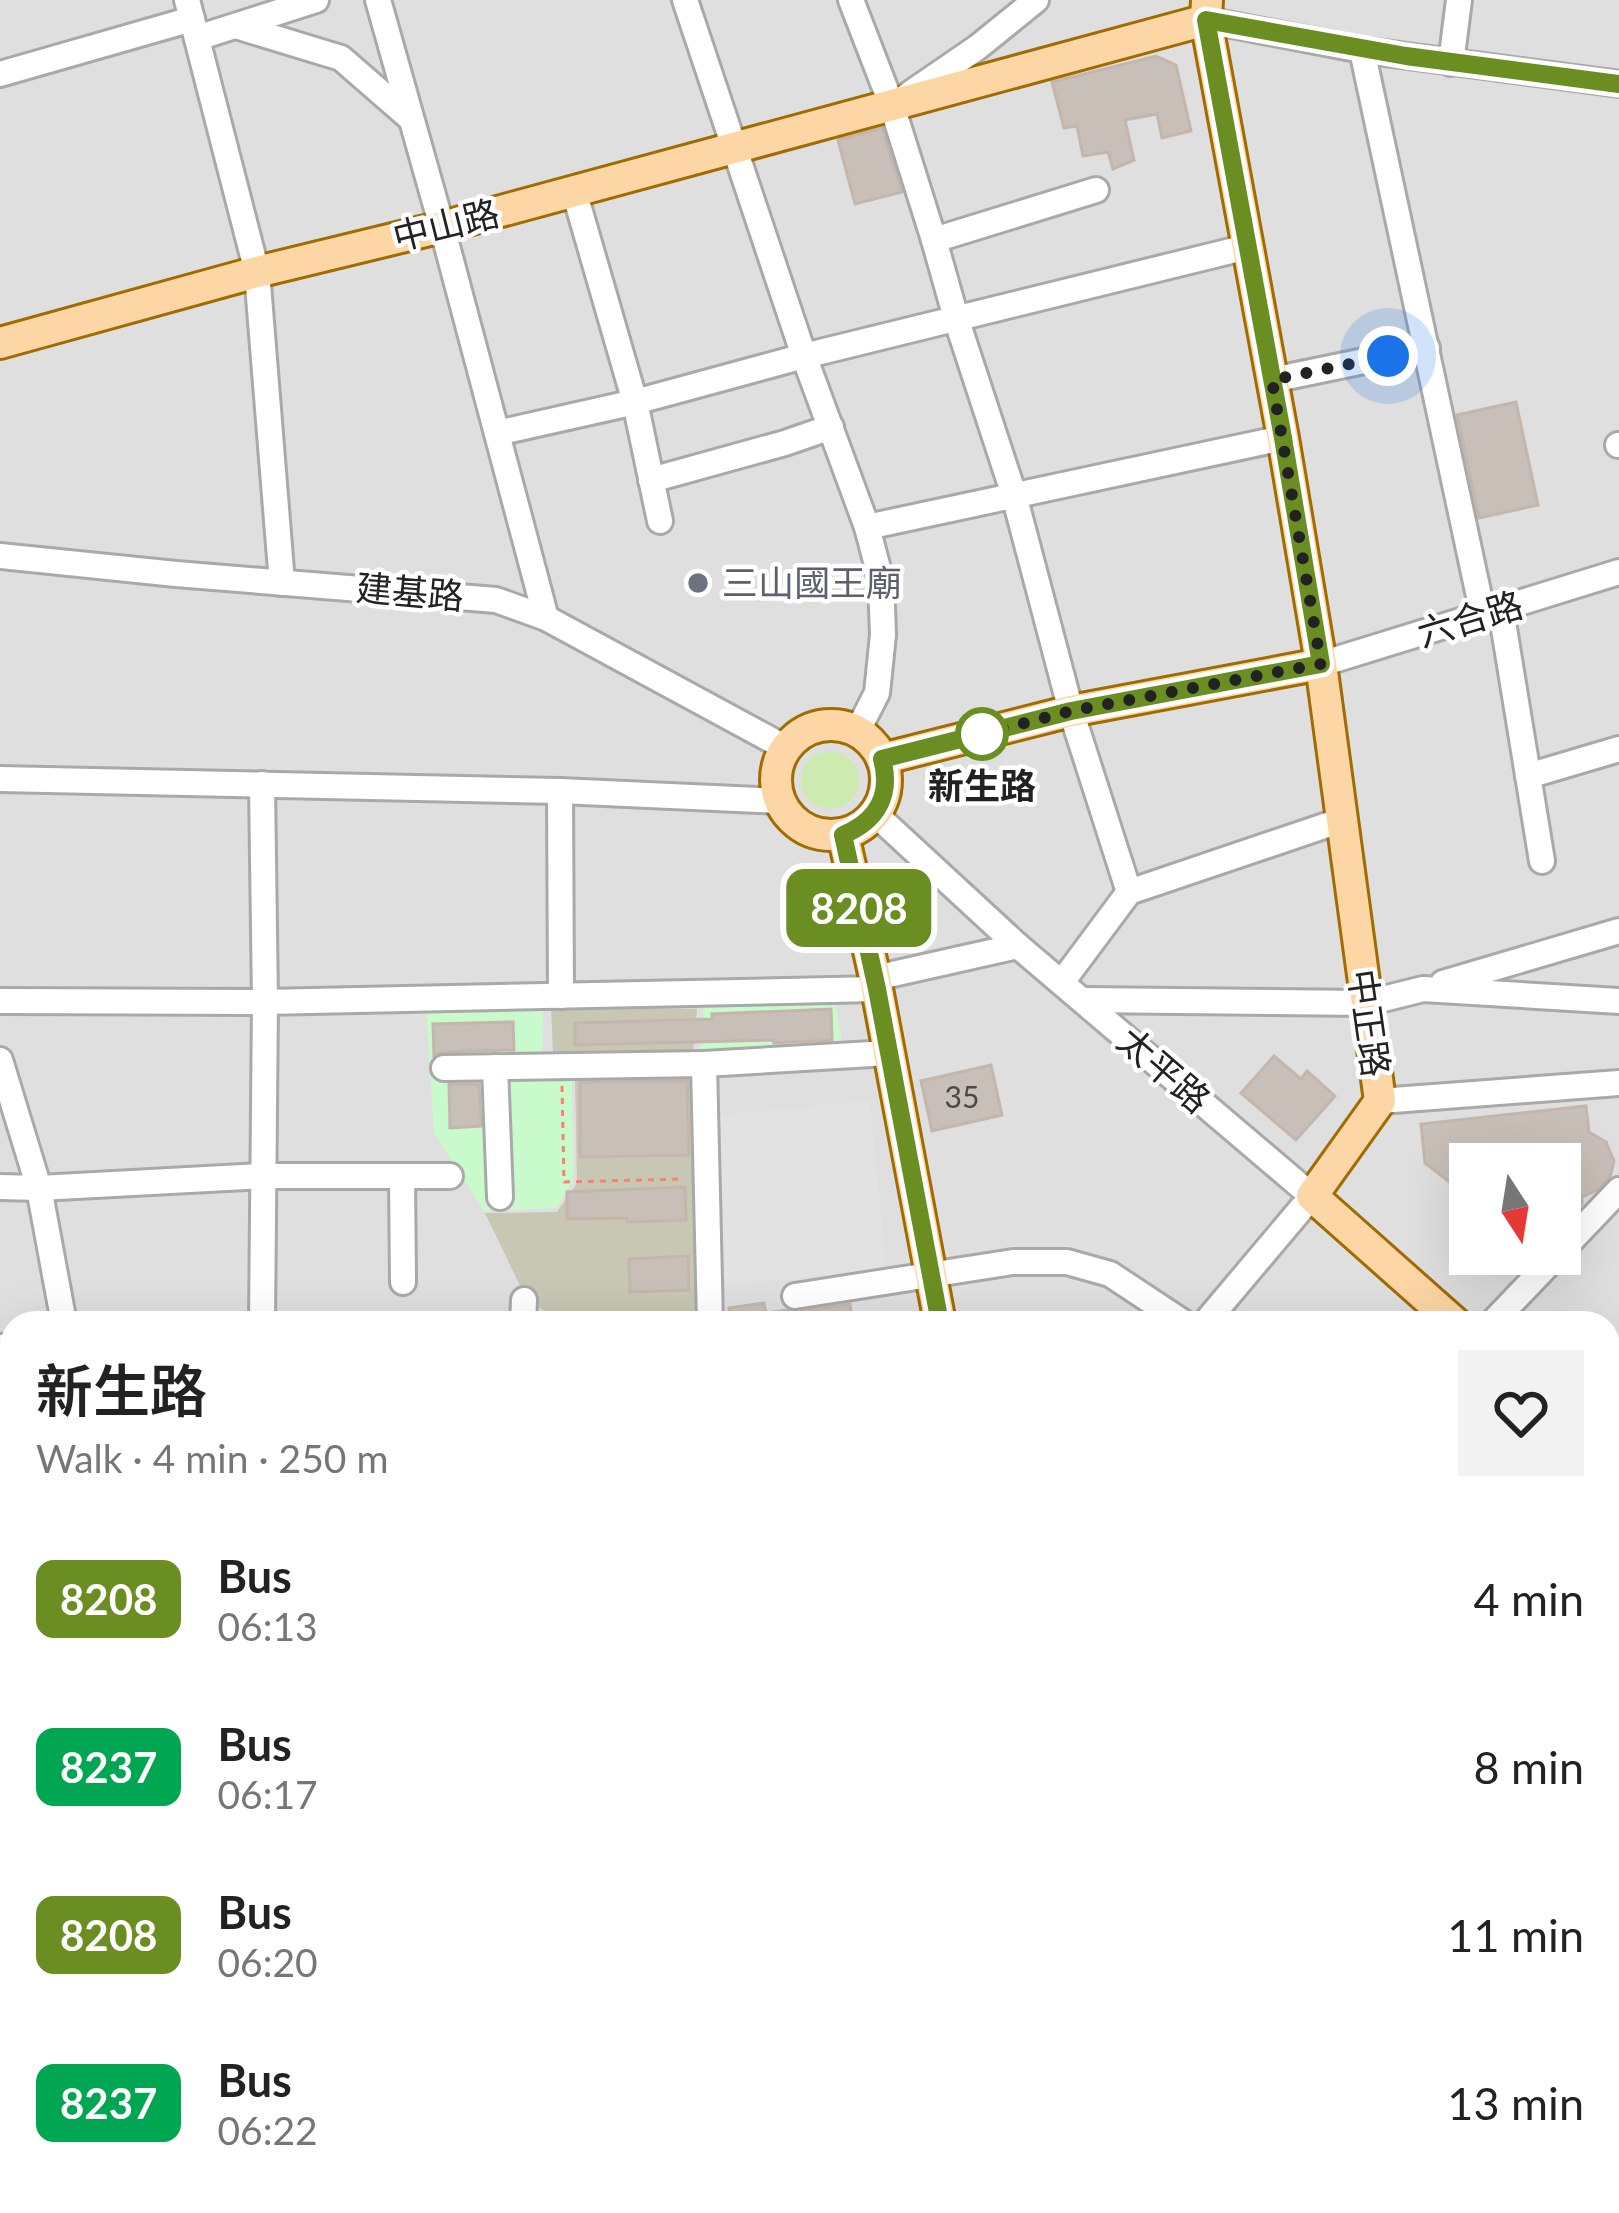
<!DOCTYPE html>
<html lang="en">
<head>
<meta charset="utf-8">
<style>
	:root { --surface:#fff; --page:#f2f2f2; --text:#222; --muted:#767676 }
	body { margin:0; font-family:Lato,"Noto Sans TC",sans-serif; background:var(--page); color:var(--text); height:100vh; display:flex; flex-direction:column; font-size:45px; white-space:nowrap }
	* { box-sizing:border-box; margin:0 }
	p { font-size:39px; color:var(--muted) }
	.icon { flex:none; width:66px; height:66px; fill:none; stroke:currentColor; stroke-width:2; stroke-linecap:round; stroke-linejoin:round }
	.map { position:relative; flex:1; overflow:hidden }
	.sheet { position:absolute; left:0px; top:1311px; width:1620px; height:903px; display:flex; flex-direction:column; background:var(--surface); border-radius:36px 36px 0 0; box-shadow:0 12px 48px #0002 }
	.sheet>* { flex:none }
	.badge { padding:0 24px; border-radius:18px; font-size:42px; line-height:78px }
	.needle { width:78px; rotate:168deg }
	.buttons { position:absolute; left:1449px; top:1143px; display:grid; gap:24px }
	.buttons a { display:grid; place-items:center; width:132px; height:132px; border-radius:0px; background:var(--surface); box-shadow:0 12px 48px #0002; font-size:60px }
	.you { position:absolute; width:60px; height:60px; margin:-30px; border:9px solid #fff; border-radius:50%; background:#1a73e8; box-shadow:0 0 0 18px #1a73e833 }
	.map>.badge { position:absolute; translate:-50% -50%; box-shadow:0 0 0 6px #fff }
	.round { display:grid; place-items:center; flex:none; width:126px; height:126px; border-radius:0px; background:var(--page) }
	.overview { display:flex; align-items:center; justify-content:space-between; height:204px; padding:0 36px }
	h1 { font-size:57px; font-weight:600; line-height:90px }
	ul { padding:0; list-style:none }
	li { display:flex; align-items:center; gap:36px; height:168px; padding:0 36px }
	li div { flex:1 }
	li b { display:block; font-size:45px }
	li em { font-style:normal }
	li .badge { min-width:132px; font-weight:700; text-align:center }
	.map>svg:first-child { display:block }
</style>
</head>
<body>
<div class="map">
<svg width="1619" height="2213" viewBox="0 0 1619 2213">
	<rect width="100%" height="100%" fill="#f2efe9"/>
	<path fill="#e0dfdf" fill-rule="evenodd" d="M0,0H1619V2213H0ZM1470,1164H1560V1254H1470ZM12,1323H1608V2202H12Z"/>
	<rect fill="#ffffe5" x="0" y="1579" width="12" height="482"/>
	<g fill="#c7c7b4">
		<polygon points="551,1006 697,1009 693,1051 553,1052"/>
		<polygon points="696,1072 702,1323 559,1323 525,1296 485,1213 557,1212 577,1183 575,1075"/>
	</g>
	<circle fill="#cdebb0" cx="830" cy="780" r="29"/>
	<polygon fill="#c8facc" points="835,1002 846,1065 572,1073 573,1181 556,1208 484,1211 434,1133 426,1008 543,1007 542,1056 700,1054 704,1004"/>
	<polygon fill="#e2e2e2" points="870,1101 886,1269 720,1286 715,1116"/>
	<g fill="#c7bfb8" stroke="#c4b6ab" stroke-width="3">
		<polygon points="1156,56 1176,65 1191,131 1162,138 1157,114 1125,120 1134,160 1113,169 1108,152 1083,156 1077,126 1064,128 1052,82"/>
		<polygon points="882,128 902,192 855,204 838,140"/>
		<polygon points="1516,402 1538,505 1479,518 1457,415"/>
		<polygon points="831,1009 832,1040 774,1043 773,1040 575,1045 575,1023 712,1019 712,1014"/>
		<polygon points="513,1022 514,1050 444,1052 434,1056 433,1024"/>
		<polygon points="1274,1056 1301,1079 1307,1071 1335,1096 1296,1140 1241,1093"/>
		<polygon points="991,1065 1002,1115 932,1131 921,1081"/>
		<polygon points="687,1081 689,1155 580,1157 580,1082"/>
		<polygon points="449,1084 479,1084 481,1126 450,1128"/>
		<polygon points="1586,1106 1589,1132 1606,1142 1614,1161 1610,1177 1597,1190 1582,1197 1582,1204 1577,1210 1560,1212 1560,1164 1470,1164 1470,1198 1425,1163 1421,1124"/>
		<polygon points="685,1187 686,1220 627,1222 627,1218 567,1219 567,1192"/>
		<polygon points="688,1256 689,1290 630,1292 629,1259"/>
		<polygon points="764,1303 766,1313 787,1310 798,1312 850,1304 853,1323 731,1323 729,1308"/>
	</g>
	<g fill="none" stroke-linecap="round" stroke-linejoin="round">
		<g stroke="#a9a9a9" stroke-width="30">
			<g id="minor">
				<polyline points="187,0 257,272 282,583"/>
				<polyline points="378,0 442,227 546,618"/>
				<polyline points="685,0 804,356 867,527 881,580 883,635 877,693 857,732"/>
				<polyline points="851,0 892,106 934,240 956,318 1014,495 1071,711 1129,892"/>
				<polyline points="1206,20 1362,50 1619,84"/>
				<polyline points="236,26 341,58 410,118"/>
				<polyline points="197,38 316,0"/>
				<polyline points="1362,50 1483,615"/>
				<polyline points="1451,63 1459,0"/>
				<polyline points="0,74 192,19"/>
				<polyline points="908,95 978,47 1036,0"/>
				<polyline points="574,191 635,402 660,521"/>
				<polyline points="934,240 1096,190"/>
				<polyline points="1272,380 1427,348"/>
				<polyline points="497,433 635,402 804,356 1247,247"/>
				<polyline points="1618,445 1619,445"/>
				<polyline points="651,480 785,443 831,427"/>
				<polyline points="867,527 1283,438"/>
				<polyline points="0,556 176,574 496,600 546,618 786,748"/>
				<polyline points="1501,610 1542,861"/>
				<polyline points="1321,664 1619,572"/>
				<polyline points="1528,776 1619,749"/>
				<polyline points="0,779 560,791 779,801"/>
				<polyline points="262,784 265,1002 262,1323"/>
				<polyline points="560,791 561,996"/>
				<polyline points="875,814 1018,946 1312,1196 1205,1323"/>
				<polyline points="875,978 1018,946"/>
				<polyline points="1062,982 1129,892 1342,820"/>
				<polyline points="1443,983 1619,931"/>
				<polyline points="1083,1000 1367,1003 1423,989 1619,1001"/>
				<polyline points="0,1001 265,1002 877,989"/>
				<polyline points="0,1060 39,1188 64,1323"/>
				<polyline points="495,1067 500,1197"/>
				<polyline points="444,1068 704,1064"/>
				<polyline points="1380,1101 1619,1083"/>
				<polyline points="402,1176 403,1282"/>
				<polyline points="0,1187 39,1188 263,1176 450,1176"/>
				<polyline points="1560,1252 1619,1190"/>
				<polyline points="795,1296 1013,1262 1067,1262 1110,1274 1184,1323"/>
				<polyline points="523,1323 524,1300"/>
				<polyline points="710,1323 704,1064 888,1053"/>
				<polyline points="1492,1323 1558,1254"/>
				<polyline points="0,1347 12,1346"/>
				<polyline points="0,1547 12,1547"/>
				<polyline points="1608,2055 1619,2040"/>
				<polyline points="0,2085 12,2085"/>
				<polyline points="911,2202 913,2213"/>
				<polyline points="1294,2202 1297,2213"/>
				<polyline points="375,2207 561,2205"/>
				<polyline points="250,2213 250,2202"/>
				<polyline points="1463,2213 1473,2202"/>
			</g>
		</g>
		<g stroke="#a06b00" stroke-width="36">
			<g id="major">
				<polyline points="1207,0 1206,20 1283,438 1321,664 1380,1101 1312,1196 1455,1323"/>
				<polyline points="0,343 257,272 442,227 1206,20"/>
				<circle cx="831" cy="780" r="55"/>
				<polyline points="882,759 1071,711 1321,664"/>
				<polyline points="843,834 875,978 940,1323"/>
				<polyline points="1608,1448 1619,1457"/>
				<polyline points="1113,2202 1115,2213"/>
			</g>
		</g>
		<polyline stroke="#fa8072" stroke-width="3" stroke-dasharray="6 6" stroke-linecap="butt" points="562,1086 564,1182 681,1179"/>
		<use href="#minor" stroke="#fff" stroke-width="24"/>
		<use href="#major" stroke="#fcd6a4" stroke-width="30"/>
	</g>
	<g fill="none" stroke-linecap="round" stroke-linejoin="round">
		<g stroke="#fff" stroke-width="27">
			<path id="line" d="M940,1323L877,989L843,835C877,821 892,795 882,759L1071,711L1321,664L1283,438L1206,20L1406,56L1619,84"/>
		</g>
		<use href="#line" stroke="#6b8e23" stroke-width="18"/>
		<polyline stroke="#222" stroke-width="12" stroke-dasharray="0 21.6" points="982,734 1071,711 1321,664 1272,380 1388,356"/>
	</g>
	<circle fill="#6b7280" stroke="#fff" stroke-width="4.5" cx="698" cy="583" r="12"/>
	<circle fill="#fff" stroke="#6b8e23" stroke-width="6" cx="982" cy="734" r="24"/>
	<g text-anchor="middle" stroke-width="9" stroke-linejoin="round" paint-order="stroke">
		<g font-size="30" fill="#4b4948">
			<text x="962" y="1108">35</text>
		</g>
		<g font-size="36" fill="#222" stroke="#fff">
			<text transform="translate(446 225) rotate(-14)" y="13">中山路</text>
			<text transform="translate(410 592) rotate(5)" y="13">建基路</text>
			<text transform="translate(1470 619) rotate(-17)" y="13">六合路</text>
			<text transform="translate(1369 1023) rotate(82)" y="13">中正路</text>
			<text transform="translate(1164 1070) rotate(41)" y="13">太平路</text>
		</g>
		<g font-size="36" fill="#5b616d" stroke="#fff" text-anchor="start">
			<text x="722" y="596">三山國王廟</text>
		</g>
		<g font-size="36" font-weight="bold" fill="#222" stroke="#fff">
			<text x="982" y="799">新生路</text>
		</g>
	</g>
</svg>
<div class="buttons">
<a><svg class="needle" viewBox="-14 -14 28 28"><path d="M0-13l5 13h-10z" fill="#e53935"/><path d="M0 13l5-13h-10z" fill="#767676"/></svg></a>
</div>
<div class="you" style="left:1388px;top:356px"></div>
<b class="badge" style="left:859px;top:908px;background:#6b8e23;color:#fff">8208</b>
<section class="sheet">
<div class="overview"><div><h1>新生路</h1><p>Walk · 4 min · 250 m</p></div><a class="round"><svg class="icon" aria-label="heart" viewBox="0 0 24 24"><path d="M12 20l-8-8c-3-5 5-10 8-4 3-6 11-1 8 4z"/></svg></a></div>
<ul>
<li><span class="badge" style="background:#6b8e23;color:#fff">8208</span><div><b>Bus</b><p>06:13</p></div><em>4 min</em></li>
<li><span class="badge" style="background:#00a651;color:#fff">8237</span><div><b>Bus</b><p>06:17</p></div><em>8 min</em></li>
<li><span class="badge" style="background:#6b8e23;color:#fff">8208</span><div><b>Bus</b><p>06:20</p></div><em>11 min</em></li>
<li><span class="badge" style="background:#00a651;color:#fff">8237</span><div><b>Bus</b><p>06:22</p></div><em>13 min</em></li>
</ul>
</section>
</div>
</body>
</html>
